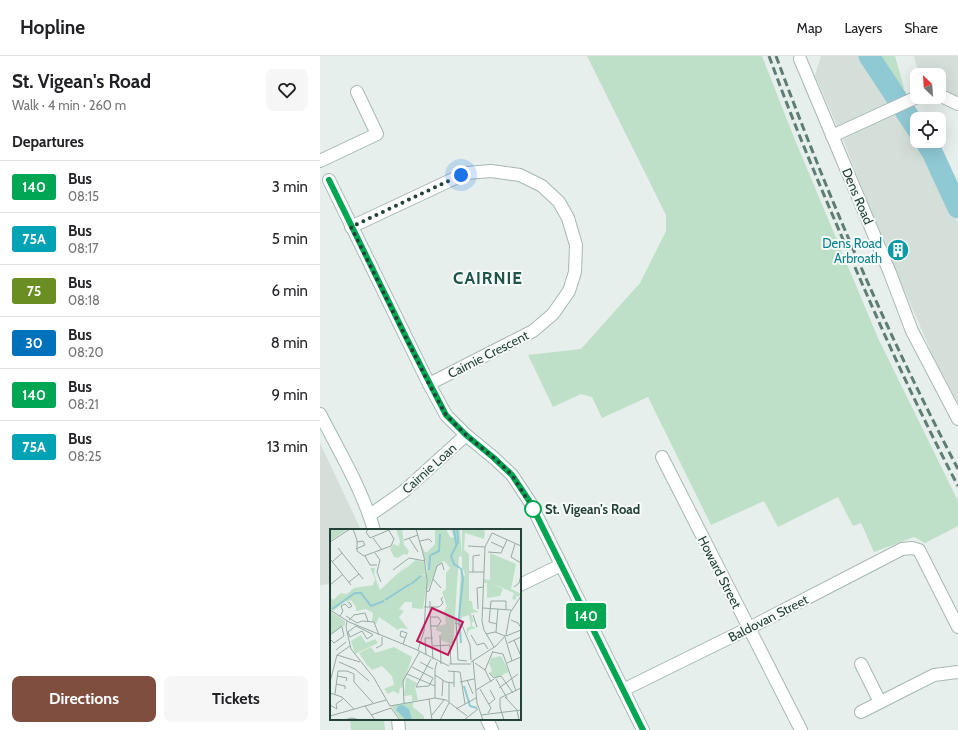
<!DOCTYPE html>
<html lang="en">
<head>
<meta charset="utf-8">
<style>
	:root { --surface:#fff; --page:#f6f6f6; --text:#202124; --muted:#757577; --line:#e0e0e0; --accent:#7f4e3f }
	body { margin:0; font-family:Cabin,sans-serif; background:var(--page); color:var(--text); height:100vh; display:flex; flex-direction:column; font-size:15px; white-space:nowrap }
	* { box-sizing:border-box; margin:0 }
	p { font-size:13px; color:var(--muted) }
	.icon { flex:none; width:22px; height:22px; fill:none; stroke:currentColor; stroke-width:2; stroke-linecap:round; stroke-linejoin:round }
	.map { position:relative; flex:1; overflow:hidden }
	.sheet { display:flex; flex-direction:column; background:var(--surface); width:320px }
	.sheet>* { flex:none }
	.badge { padding:0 8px; border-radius:3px; font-size:14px; line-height:26px }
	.needle { width:26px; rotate:335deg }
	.fabs { position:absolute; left:590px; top:12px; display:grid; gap:8px }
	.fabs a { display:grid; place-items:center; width:36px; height:36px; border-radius:8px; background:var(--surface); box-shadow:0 4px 16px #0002; font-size:20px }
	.you { position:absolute; width:20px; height:20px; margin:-10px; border:3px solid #fff; border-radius:50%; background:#1a73e8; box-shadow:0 0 0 6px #1a73e833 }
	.map>.badge { position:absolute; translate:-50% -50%; box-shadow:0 0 0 2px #fff }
	h2 { padding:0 12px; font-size:15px; line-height:36px }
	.round { display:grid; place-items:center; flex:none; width:42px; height:42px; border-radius:8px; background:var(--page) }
	.headline { display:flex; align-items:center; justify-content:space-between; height:68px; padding:0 12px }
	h1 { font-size:19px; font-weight:700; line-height:30px }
	.action { display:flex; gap:8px; margin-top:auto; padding:8px 12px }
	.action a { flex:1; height:46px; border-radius:8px; background:var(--accent); color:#fff; font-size:16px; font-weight:700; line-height:46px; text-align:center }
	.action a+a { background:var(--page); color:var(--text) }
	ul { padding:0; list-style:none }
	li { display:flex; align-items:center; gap:12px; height:52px; padding:0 12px; border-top:1px solid var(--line) }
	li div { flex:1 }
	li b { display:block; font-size:15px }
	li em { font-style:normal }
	li .badge { min-width:44px; font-weight:700; text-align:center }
	header { display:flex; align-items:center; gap:24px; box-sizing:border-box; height:56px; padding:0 20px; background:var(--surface); border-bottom:1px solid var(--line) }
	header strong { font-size:19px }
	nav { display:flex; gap:22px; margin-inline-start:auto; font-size:14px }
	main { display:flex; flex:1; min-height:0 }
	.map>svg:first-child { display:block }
</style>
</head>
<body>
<header>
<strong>Hopline</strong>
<nav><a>Map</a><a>Layers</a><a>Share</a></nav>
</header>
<main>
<section class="sheet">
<div class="headline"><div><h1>St. Vigean's Road</h1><p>Walk · 4 min · 260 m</p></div><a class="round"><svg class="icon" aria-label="heart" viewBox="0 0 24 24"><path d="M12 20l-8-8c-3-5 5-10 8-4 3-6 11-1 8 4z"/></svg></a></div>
<h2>Departures</h2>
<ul>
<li><span class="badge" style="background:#00a651;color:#fff">140</span><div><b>Bus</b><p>08:15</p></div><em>3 min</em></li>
<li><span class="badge" style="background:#00a3b4;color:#fff">75A</span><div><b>Bus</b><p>08:17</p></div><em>5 min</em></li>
<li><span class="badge" style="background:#6b8e23;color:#fff">75</span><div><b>Bus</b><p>08:18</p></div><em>6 min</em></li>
<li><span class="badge" style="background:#0072bc;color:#fff">30</span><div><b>Bus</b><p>08:20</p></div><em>8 min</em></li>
<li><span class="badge" style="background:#00a651;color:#fff">140</span><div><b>Bus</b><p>08:21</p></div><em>9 min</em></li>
<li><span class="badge" style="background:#00a3b4;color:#fff">75A</span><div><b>Bus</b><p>08:25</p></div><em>13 min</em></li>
</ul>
<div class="action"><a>Directions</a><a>Tickets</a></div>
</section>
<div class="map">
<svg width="638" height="674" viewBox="0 0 638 674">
	<rect width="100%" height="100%" fill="#e6efeb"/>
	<g fill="#d4dfda">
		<polygon points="501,0 540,0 566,43 610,108 631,157 638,166 638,347 614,302 558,174 526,91 495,19"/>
		<polygon points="594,0 638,0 638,44 619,34 619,19 599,19"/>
		<polygon points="0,387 41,474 11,474 11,528 0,529"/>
	</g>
	<g fill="#bfe0c8">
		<polygon points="267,0 442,0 475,84 558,282 638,445 638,470 605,487 594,481 554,496 541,467 533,470 518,441 458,471 444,445 391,469 328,341 282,362 272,341 261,338 233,351 208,299 261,293 320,227 346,175 346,159"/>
		<polygon points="540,0 575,0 584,32 566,43"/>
		<polygon points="30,663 64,663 65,674 31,674"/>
	</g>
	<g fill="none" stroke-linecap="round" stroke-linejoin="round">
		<g stroke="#8ec9d4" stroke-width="21">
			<polyline points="549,0 597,73"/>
			<polyline points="605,85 612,96 638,152"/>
		</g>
		<g stroke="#a8b8b2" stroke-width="14">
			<g id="street">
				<polyline points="480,3 570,217 592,275 638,363"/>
				<polyline points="619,39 638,48"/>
				<polyline points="512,80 597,41"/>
				<polyline points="0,105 57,78 37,36"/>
				<polyline points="9,124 109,328 126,359 146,379 174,402 192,419 210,446 323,674"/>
				<polyline points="31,171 146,117 171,115 200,119 222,130 239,146 248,162 256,189 255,216 249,235 233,258 213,275 109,328"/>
				<polyline points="342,401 481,674"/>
				<polyline points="50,459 83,436 146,379"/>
				<polyline points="200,529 241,509"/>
				<polyline points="541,608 560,646"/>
				<polyline points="303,634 429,572 582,493 592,492 599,494 638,571"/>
				<polyline points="541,656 614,619 638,616"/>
				<polyline points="167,663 172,674"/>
			</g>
		</g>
		<g stroke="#a4bbb3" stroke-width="14">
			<g id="secondary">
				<path d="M0,358C19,395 42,433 54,474"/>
				<polyline points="78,663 79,674"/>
			</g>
		</g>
		<use href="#street" stroke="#fff" stroke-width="12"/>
		<use href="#secondary" stroke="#fff" stroke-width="12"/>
		<g stroke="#5f7d75" stroke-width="3" stroke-dasharray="8 4" stroke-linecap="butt">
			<path d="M449,0C474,69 502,135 531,202C564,279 599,356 638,430"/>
			<path d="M456,0C508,141 568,280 638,413"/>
		</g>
	</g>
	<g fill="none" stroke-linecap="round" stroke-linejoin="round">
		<g stroke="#fff" stroke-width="9">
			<polyline id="line" points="9,124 88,285 126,359 146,379 174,402 192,419 210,446 323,674"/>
		</g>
		<use href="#line" stroke="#00a651" stroke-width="6"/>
		<polyline stroke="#24423a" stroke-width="4" stroke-dasharray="0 7.2" points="141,119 31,171 109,328 126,359 146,379 174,402 192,419 213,453"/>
	</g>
	<defs>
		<g id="building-disc" transform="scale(1.15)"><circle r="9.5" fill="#0f9aa8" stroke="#f7fbf9"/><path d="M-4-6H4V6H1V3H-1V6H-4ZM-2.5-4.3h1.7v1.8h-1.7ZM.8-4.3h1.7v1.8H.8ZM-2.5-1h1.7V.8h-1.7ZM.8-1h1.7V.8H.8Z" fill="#fff"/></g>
	</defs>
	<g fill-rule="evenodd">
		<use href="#building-disc" x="578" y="194"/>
	</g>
	<circle fill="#fff" stroke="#00a651" stroke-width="2" cx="213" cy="453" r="8"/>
	<g text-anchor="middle" stroke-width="4" stroke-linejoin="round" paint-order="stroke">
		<g font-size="13" fill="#24423a" stroke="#f7fbf9">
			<text transform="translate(538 140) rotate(67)" y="5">Dens Road</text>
			<text transform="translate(168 298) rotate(-27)" y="5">Cairnie Crescent</text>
			<text transform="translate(109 412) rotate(-42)" y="5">Cairnie Loan</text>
			<text transform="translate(400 516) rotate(63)" y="5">Howard Street</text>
			<text transform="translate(448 562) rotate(-27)" y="5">Baldovan Street</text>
		</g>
		<g font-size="13" fill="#0d838f" stroke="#f7fbf9" text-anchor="end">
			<text x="562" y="192">Dens Road<tspan x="562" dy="15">Arbroath</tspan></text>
		</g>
		<g font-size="13" font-weight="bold" fill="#24423a" stroke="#f7fbf9" text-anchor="start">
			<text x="225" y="458">St. Vigean's Road</text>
		</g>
		<g font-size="17" font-weight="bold" letter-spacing="1" fill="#1f5548" stroke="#f7fbf9">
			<text x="168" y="228">CAIRNIE</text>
		</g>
	</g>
	<g transform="translate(10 473)">
		<rect width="191" height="191" fill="#e6efeb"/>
		<path d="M0,0H18L0,12ZM66,0H72L74,16L79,22L77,26L74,25L68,29L64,28L60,20L63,15L69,17L70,12ZM105,0H116L120,8L124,9L121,0H126L127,10V0H130L132,28L129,27L123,116L111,111V103L106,101V98L116,95L115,84H113L117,77L112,63L116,60V44L120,39L114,32L108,36L97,62V38L90,13L95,23H97L105,15ZM132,0H153L155,3L154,10L135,4L134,21L139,25V72H142L143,80L149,83L141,84L144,93H142V97L146,99L139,101L137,107V99L141,97L139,86L132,88L130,94L128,90L131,39L133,52L135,45L132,38ZM160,24L186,35L181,60L191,65L188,68L186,66V71L182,70L184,64L161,54L173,60L170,67L157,69V54H154V50L160,51ZM83,30L67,46L86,31L94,33L96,45L90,46H96V59L93,80L82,79V73H75L69,80L74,82L69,88L78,100L70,99L68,101L49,88L46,95L42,92L43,84L36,80L26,82V78L21,71L18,72L20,77L16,72L3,82L0,80V68L3,71L11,64L17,65L24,59L43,56L45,50L40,39H45L44,45L50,61ZM0,82L15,92V96L0,106ZM31,106L36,114L45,110L48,114L25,125L21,112ZM41,118L45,124L64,118L82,128L72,159L64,156L62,147L52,137L42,141L37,136L29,124ZM171,127L179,143L166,149L159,144L162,142L159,134L161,129ZM76,148L87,154L85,158L88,171L82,172V166L74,167ZM63,156L70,158L69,165L63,162L58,165L54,160ZM83,173V178L94,187V191H71L61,177Z" fill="#bfe0c8"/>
		<path d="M73,176L79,180L82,191H76L66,181L68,177Z" fill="#8ec9d4"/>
		<path fill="none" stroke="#8ec9d4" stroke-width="2" d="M124,0L126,15M127,0L128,13L121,27L124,35L130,39M101,26L109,22L110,5M99,41L100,26M81,55L91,47M55,71L80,55M2,80L25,64H31L41,77L54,72M131,114L129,88L133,49L131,39M134,157L140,177L147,179"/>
		<path fill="none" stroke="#98aaa4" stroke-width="1" d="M23,0L27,11V22L34,27L61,17L64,10L58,0M86,0L94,28L97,51L94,102L88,121M38,1L36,3L40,9L59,1M43,9L52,21M79,9L88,23M74,11L88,6M90,12L99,10L102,13M0,13L20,0M161,13L174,19M185,15L181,28L191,34M138,17L155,18M8,19L33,50M26,20L35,16L33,12L27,13M158,23L171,24L177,11M45,24L50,31L47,43L51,53M35,27L40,36H47M0,30L21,56M2,33L12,24M63,41L79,29L95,32M139,43H154M143,43V27L150,26M103,50L111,59M19,53L29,45M0,56L12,46M184,58L189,54L191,46M96,63L99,62L107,37L112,34L114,41M94,78H109L113,74L111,70L113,68M153,79L181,81M148,80L147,59L153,58M0,81L19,93L85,120L119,137M100,85L103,130M100,85V72M143,86L147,98M10,87L13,82L11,77L15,75L19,79L22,77L19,73M16,87L27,94L32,92L44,93L49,106M100,88H108L111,92L108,97H100M126,90L128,131L137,132M19,91L24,86L35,84L38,92M181,91L188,94L191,99M17,92L16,98L21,120L44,149L60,177L105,169L116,171L137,187M125,94L132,96L140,116L141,131M167,95L159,93L161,72H176V80M26,97L42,105L43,106L37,110L32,102L20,108L18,103ZM166,103L168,80M156,105L165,103L175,107M0,106L12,97M110,106L111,135M141,106L147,116L154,114L158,120M176,107L191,101M175,108L182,132M0,110L4,114L14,107L12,98M184,111L191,127M178,114L191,108M73,115L77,104L71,102L70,107L75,109M103,117L120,116L121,135M164,118L154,101L152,92L155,18L162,4L191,17M46,119L52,116V108M6,121L16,113M163,123L173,125L186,162M7,126L30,133M96,126L95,109H103M143,131L147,174L153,191M9,133L25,140L39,152M90,133L103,140M141,133L166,117L176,106L180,84L191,67M145,134L155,141M177,134L191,128M119,135H141M82,138L103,149L99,157L86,158M155,141L163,122M155,141L161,153M118,142L130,143L135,175M124,143V158M159,144L164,149L171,147L183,164M77,145L105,157M105,146L116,153L124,154M7,147L17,149L16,152M166,150L177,169M137,151L143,165M0,153L7,126L20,117M130,153L144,150M6,155L15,157V160M86,158L101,130M169,159L188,145M150,160L161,179L158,184M146,161L164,150M0,164L12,168L24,180M5,165L8,142H17L24,145V153L43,174M112,167L113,151M175,168L187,181L189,191M105,169V140L107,133M99,170L102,191M119,173V154M74,174L73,152L90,122M159,175L165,170L160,161M0,176L7,180L6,175L13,170M35,177L45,191M61,179L70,191M126,180L146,169M41,186L61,179M102,186L114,171M151,186L191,181M0,187L56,171M14,191L22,189L30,191M110,191L119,174M134,191L148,180M174,191L170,178V169L191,159"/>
		<path fill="#c2185b" fill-opacity="0.15" stroke="#c2185b" stroke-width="2" d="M102,79L133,93L118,126L87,112Z"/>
		<rect width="191" height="191" fill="none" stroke="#24423a" stroke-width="2"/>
	</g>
</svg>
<div class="fabs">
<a><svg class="needle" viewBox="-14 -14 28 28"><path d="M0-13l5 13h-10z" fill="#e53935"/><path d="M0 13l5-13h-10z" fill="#757577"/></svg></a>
<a><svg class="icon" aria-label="locate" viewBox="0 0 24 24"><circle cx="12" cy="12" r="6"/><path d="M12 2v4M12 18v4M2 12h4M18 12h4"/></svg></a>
</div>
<div class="you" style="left:141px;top:119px"></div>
<b class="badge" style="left:266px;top:560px;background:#00a651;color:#fff">140</b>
</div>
</main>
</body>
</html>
